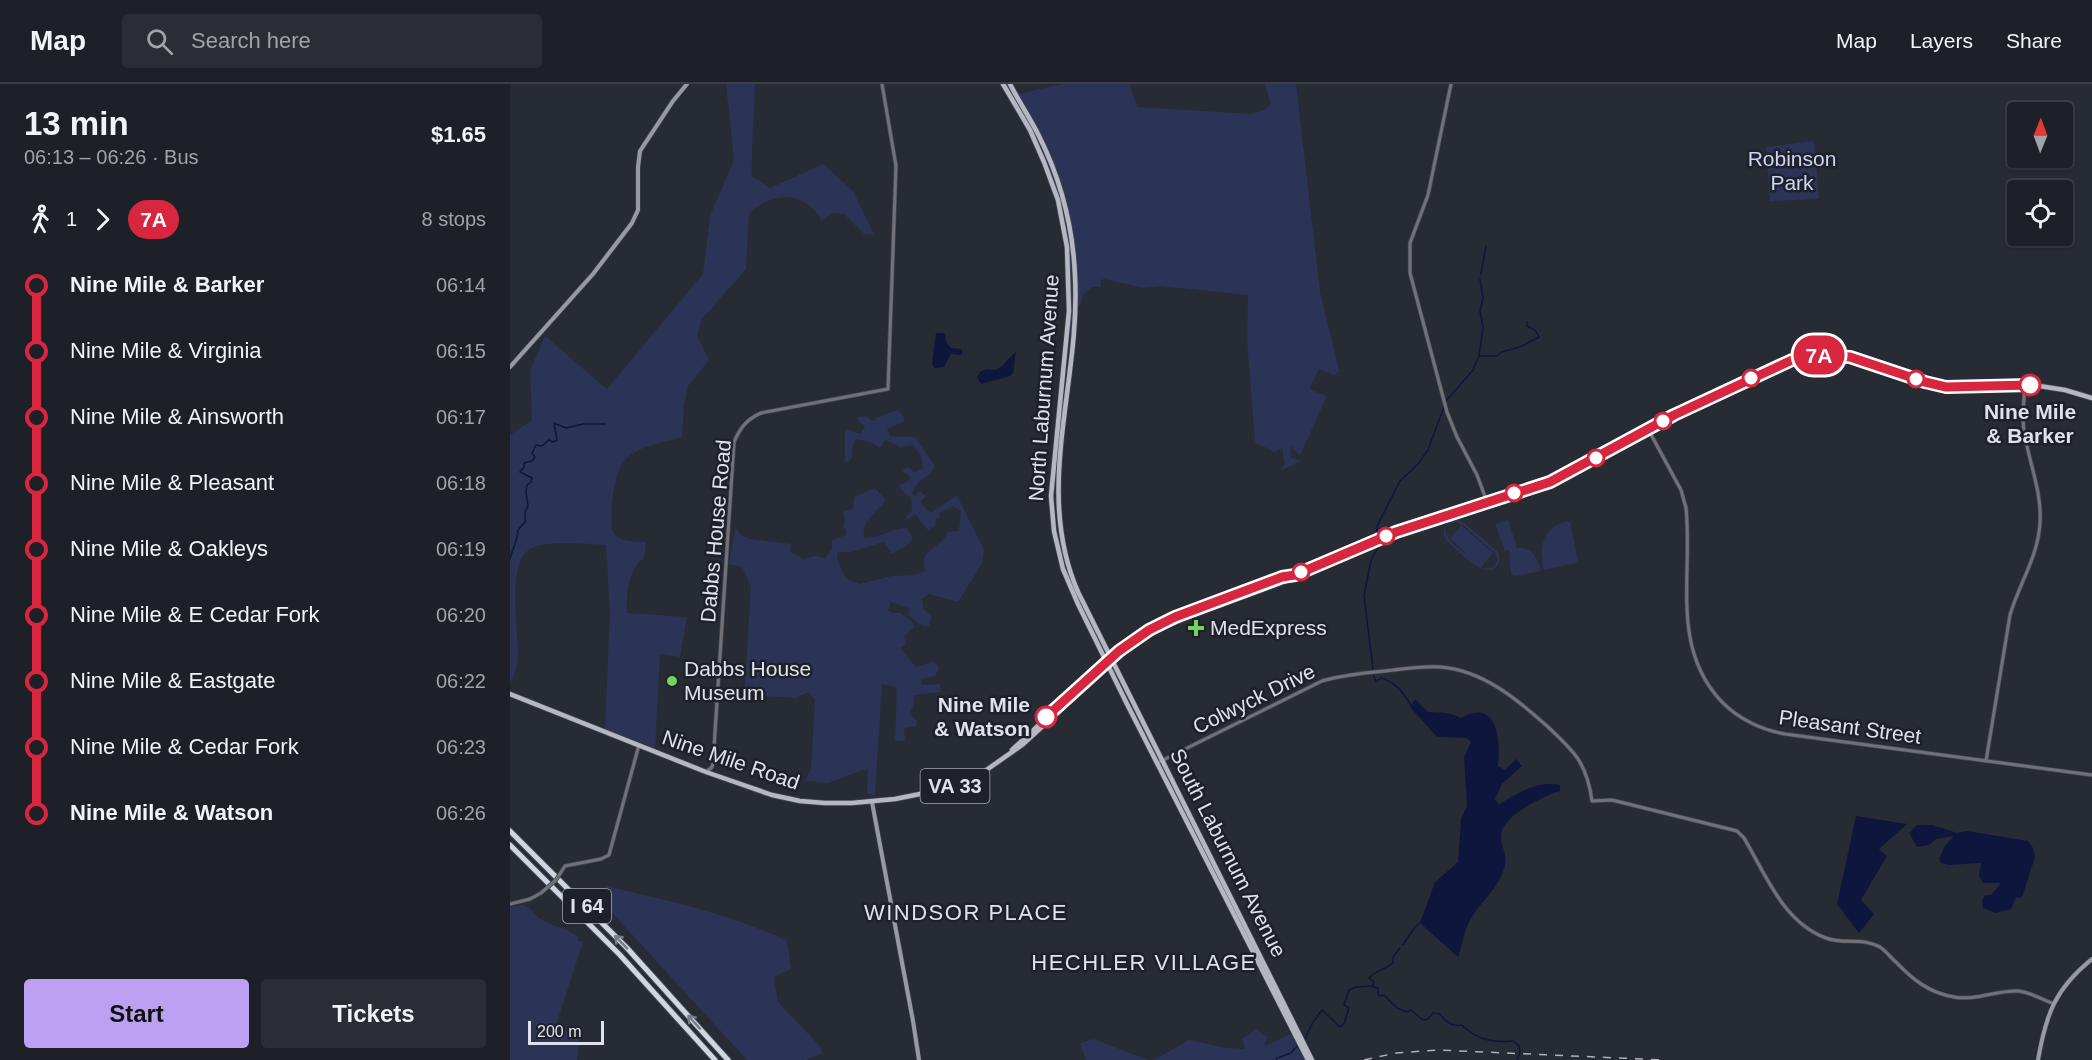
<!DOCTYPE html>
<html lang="en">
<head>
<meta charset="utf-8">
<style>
	:root { --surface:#1d2027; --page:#2a2d33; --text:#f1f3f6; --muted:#a0a3a7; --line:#3b3e44; --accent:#bca0f2 }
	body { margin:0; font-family:Arial,sans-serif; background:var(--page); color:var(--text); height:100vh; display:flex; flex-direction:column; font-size:22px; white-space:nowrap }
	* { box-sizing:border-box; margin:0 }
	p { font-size:20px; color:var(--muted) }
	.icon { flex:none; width:33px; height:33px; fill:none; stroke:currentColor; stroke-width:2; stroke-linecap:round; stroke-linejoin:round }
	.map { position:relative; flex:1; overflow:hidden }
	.drawer { display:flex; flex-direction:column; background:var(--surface); width:510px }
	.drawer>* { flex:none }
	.badge { padding:0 12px; border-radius:20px; font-size:21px; line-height:39px }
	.needle { width:39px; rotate:1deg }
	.buttons { position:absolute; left:1497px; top:18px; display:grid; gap:12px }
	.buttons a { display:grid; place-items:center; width:66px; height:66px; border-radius:6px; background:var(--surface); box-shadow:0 2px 4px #0004,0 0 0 2px var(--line); font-size:30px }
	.scale { position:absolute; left:18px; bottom:15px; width:76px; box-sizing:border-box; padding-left:6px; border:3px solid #e0e2e9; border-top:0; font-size:16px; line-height:21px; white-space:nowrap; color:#e0e2e9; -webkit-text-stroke:4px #1e212a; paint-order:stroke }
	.map>.badge { position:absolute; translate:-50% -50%; box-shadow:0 0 0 3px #fff }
	.legs { display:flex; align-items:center; gap:9px; height:66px; padding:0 24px; font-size:20px }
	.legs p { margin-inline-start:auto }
	.overview { display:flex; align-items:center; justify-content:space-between; height:102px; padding:0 24px }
	h1 { font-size:33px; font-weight:800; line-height:45px }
	.button { display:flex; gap:12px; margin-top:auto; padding:12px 24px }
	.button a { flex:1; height:69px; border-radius:6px; background:var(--accent); color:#111; font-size:24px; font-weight:800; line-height:69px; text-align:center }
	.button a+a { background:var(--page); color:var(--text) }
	ul { padding:0 24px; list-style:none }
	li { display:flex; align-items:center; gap:21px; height:66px; font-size:22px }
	li i { display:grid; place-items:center; width:9px; height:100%; margin:0 8px; background:currentColor }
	li i::after { content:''; width:15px; height:15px; margin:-8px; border:4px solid; border-radius:50%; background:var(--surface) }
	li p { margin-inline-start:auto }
	li:first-child i { background:linear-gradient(#0000 50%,currentColor 0) }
	li:last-child i { background:linear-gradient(currentColor 50%,#0000 0) }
	header { display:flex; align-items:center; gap:36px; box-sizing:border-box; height:84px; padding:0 30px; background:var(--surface); border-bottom:2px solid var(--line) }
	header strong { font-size:28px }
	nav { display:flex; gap:33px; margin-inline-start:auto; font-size:21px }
	.search { width:420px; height:54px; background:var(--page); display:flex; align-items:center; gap:15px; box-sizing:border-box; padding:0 21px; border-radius:6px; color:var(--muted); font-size:22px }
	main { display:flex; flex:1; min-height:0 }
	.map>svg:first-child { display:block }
</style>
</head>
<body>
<header>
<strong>Map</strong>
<div class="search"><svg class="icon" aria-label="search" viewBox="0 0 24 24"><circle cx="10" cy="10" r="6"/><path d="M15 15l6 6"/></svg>Search here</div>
<nav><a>Map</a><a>Layers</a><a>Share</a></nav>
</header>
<main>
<section class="drawer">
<div class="overview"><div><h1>13 min</h1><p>06:13 – 06:26 · Bus</p></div><b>$1.65</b></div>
<div class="legs"><svg class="icon" aria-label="walk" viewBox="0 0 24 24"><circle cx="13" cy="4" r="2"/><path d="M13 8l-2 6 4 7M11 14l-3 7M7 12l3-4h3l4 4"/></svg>1<svg class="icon" aria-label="forward" viewBox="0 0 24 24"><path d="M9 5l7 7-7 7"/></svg><b class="badge" style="background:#d7263d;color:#fff">7A</b><p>8 stops</p></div>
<ul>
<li><i style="color:#d7263d"></i><b>Nine Mile &amp; Barker</b><p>06:14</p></li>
<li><i style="color:#d7263d"></i><span>Nine Mile &amp; Virginia</span><p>06:15</p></li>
<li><i style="color:#d7263d"></i><span>Nine Mile &amp; Ainsworth</span><p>06:17</p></li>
<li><i style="color:#d7263d"></i><span>Nine Mile &amp; Pleasant</span><p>06:18</p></li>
<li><i style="color:#d7263d"></i><span>Nine Mile &amp; Oakleys</span><p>06:19</p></li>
<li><i style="color:#d7263d"></i><span>Nine Mile &amp; E Cedar Fork</span><p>06:20</p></li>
<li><i style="color:#d7263d"></i><span>Nine Mile &amp; Eastgate</span><p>06:22</p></li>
<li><i style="color:#d7263d"></i><span>Nine Mile &amp; Cedar Fork</span><p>06:23</p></li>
<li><i style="color:#d7263d"></i><b>Nine Mile &amp; Watson</b><p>06:26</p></li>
</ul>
<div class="button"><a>Start</a><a>Tickets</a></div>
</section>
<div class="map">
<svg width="1582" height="976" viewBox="0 0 1582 976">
	<rect width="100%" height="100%" fill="#272b34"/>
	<g fill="#2b3456" fill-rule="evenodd">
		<path d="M216,0H245L241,92L260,104L313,80L344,108L364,151L354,150L334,130L321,129L312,137C309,132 305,126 300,122C280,106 256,114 239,129L236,185L192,235L187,252L199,276L178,302L174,321L172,353C156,358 133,361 119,372C103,384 100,427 102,446C108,459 124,457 136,458L134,474C118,486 116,511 117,529L177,533L170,573L150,570L145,664L95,645L100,528L96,461C76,460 36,455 19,466C0,478 6,530 7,550C8,571 11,580 0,599V351L22,336L20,286L35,252L97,305L193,190L200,132L224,76Z"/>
		<path d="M552,0H620L627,23L741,30L752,27L761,21L755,0H786L810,208L829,287L824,291L809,285L800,303L801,306L817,312L790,371L780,362L781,374L793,377L771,386L775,379L772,364L764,368L745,358L737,256L738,211L651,202L634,204L594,195L591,196V203H582L573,211L570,222L568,221C567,178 564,134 549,93C538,65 521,37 508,10Z"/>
		<path d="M504,10C541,75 564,130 563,207C563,222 563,238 560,253L559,172L542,95L501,11Z"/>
		<polygon points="1304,57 1309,115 1260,117 1256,63"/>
		<path d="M386,326L391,329L395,337L377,345L380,352L405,353L425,382C420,395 408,393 402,410L405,412L410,407L416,412L410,418L421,429L447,411L474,466L472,479L448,518L419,510L412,515L414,526L422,531L419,542H412L398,531L400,525L381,518L378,527L383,529H391L402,538L405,543L394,552L396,560L390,564L406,583L424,577L429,584L425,592L411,595L412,601L430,600L431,608L404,611L403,622L399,630L407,637L406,642L394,644L395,657H385L387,603L372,600L365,711L357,710L358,684L318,699L295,697L301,685L305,616L299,608L285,614L250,612L234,614L241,503L232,483L219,480L225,444L231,451L240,455L281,460L280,468L294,475L305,472L315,474L322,465V456L336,451V446L333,442L335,436L332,428L343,425L344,413L365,404L376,416C367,429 351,435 354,454C370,454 380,445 396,444L403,454L399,459L382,470L374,458L341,468H328L327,475L336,495L349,500L382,492L405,491L415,487C409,463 430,466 438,448L449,447L451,427L443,422L429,429L430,433L426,435L425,442L418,446L405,430L398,436L396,433L402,427L401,414L390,405L389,401L396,399L401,394L392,386L398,383L404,388L413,384L411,372L403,361L390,363L375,356L370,364L363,359L346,355L342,365V374L338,378L335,377V345L351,350L355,342L348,337V333L357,332L360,336L365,337L366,334Z"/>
		<path d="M998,436L1007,463L1005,464C1021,462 1027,472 1031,487L1004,492L1001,490L999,466L995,467L985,440Z"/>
		<path d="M942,437L948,436L954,439L987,467L990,475C982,505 947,466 936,456L934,450V444ZM947,438L953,441L985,469L988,476L984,483L976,485L971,483L983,469L951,441L940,454L960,473C952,467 918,443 947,438Z"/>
		<path d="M1054,438H1060L1068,476L1066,479L1034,486C1029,466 1031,445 1054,438Z"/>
		<path d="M96,802C157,817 220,829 277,857L281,885L264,893L268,918L309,961L313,969L296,976H237L94,820L93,812Z"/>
		<path d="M13,821C24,825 23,831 32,836C45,844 58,843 69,854L67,856L73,858L45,944L70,950L67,976H0V823Z"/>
		<polygon points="746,945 757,953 754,962 781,950 794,976 644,976 679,956 716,964 735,965 732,955"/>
		<polygon points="584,955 638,976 576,976 570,959"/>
	</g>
	<g fill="#0f163d">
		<polygon points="426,249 435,249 436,258 441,264 451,265 453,268 451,271 441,270 434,283 424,284 422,280"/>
		<path d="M506,268L503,289L500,292L471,300L467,293L470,288L477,285C491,290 496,275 506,268Z"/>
		<path d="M905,615L918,628C932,629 936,627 951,634C987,613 991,656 988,682L995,686L1006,675L1012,682L992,700L985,715L987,718L989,720C1009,709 1027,696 1050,701V707C1034,712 990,732 991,753C992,766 999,772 993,788C986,807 968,820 959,838C954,848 952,862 948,873L910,839L925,798L948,778L951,735L957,722L954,673L961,658L957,654L927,653L900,623Z"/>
		<polygon points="1346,732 1397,740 1369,765 1377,772 1351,816 1364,830 1349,849 1327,820"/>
		<polygon points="1407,741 1422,741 1447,749 1457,747 1518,757 1523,764 1525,773 1512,813 1506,814 1501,825 1486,829 1473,824 1472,817 1475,811 1481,811 1491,799 1473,799 1469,792 1471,779 1439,781 1431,779 1429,775 1435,762 1444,752 1426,755 1419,761 1407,763 1399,749"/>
	</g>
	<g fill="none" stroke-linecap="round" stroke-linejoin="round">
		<g stroke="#0f163d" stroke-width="1.5">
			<polyline points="971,190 976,162"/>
			<polyline points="970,272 987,272 991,268 1010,263 1029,253 1025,246 1017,242 1017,238"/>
			<polyline points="936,317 963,286 969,272 973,243 970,227 973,214 970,195"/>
			<polyline points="867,450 867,442 890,397 908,380 918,366 934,323"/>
			<path d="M0,475C2,465 8,456 8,446L15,438V428L18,422L16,408L17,401L21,398L22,394L10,388L14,383V379L22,377L25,373L22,369L26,361L32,362L39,356L43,358L47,356L44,339L56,344L73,340H95"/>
			<polyline points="863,585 854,512 861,476 869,462"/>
			<path d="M864,592L866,598L871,594C886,598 893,609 901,621"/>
			<polyline points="893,861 905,843 910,839"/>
			<path d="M862,902L868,904V910L870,912L874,911L887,924L897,928L901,926L913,936L918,935L923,929L930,930C936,938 942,943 952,941C965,955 984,959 1003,957L1009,962L1010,968L1007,976"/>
			<path d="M795,955L803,938L812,926L830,943L834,940L839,924L834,921L839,906L846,903L862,902L864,898L859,894C866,886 875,886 883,879V873L890,864"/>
			<polyline points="766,976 767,974 781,969 787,962"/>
		</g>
		<g stroke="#454851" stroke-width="4.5">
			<g id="tertiary">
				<polyline points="941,0 918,111 900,159 900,189 937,328 947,353 967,391 977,418"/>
				<path d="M1138,345L1171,406L1176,424C1183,491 1160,562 1211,617C1228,635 1252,646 1275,650L1582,691"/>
				<path d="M1476,677L1500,531C1509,500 1528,473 1530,439C1532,409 1520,381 1515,352C1511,336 1514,318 1515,301"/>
				<path d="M647,679L812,597C832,591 853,589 875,587C893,585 911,582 930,583C972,586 1007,615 1037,642C1064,667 1077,679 1082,717L1102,716L1227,747L1234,754C1256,791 1273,838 1316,854C1333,861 1353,853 1370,863C1376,867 1381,874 1387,879C1403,896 1420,909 1444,913C1466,917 1486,906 1508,907C1520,908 1531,915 1542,919"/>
				<path d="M196,688L202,683L203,679L224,358C230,344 237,335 251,329L378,305L386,82L372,0"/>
				<polyline points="55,782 91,775 99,771 129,661"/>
				<polyline points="0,820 20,815 31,809"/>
			</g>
		</g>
		<g stroke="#454851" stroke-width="5">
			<g id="secondary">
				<polyline points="0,283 83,190 122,139 128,126 128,83 130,67 163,17 177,0"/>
				<polyline points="362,718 403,937 409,976"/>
				<path d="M1528,976C1536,930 1545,905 1582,875"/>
			</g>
		</g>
		<g stroke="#454851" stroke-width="6">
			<g id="primary">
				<polyline points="493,0 520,46 534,78 548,116 557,163 559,227 541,412 544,447 553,485 568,520 616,618 798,976"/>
				<path d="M500,0C509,18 520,34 529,52C551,96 563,143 565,192C571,299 523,405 568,508L802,976"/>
				<polyline points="0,610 196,688 262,711 290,717 315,719 342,719 385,715 440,704 475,687 512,661 613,569 647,546 673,535 781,495 785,491 886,448 1040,397 1164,331 1263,283 1293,274 1317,271 1340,273 1415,298 1431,302 1523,301 1555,306 1582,314"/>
				<polyline points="502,666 604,571 634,549 665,533 780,491 785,491"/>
			</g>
		</g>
		<g stroke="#454851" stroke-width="7">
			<g id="motorway">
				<polyline points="0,747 117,864 218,976"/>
				<polyline points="0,761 110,871 205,976"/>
			</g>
		</g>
		<use href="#tertiary" stroke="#707277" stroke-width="3"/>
		<use href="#secondary" stroke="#979aa2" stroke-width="4"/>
		<use href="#primary" stroke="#b5b8c3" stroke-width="4.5"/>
		<use href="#motorway" stroke="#d0d5e2" stroke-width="5"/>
		<polyline stroke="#afb1b9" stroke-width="1.5" stroke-dasharray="8 8" stroke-linecap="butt" points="854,976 886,969 928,966 1154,976"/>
		<g stroke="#454851" stroke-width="4.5" stroke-linecap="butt">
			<polyline id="tertiary-bridge" points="31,809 46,796 55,782"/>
		</g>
		<use href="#tertiary-bridge" stroke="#707277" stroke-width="3"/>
	</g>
	<defs><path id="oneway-shaft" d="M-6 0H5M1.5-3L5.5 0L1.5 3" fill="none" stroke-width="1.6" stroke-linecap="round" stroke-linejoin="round" transform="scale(1.5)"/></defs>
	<g stroke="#777b86">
		<use href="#oneway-shaft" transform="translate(111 858) rotate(-134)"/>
		<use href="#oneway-shaft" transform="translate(184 938) rotate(-132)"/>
	</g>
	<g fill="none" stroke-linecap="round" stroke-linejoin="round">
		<g stroke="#fff" stroke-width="14">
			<polyline id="line-1" points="536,633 609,567 639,546 665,533 772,493 785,491 886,448 1040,398 1164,331 1282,276 1308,271 1340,273 1415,298 1436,303 1520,301"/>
		</g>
		<use href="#line-1" stroke="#d7263d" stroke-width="9"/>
	</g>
	<g fill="#fff" stroke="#d7263d" stroke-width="3">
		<circle cx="1241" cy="294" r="8"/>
		<circle cx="1406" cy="295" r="8"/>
		<circle cx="1520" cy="301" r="10"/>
		<circle cx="1153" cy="337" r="8"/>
		<circle cx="1086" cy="374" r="8"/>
		<circle cx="1004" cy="409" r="8"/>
		<circle cx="876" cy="452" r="8"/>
		<circle cx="791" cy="488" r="8"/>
		<circle cx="536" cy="633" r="10"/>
	</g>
	<g fill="#75d25b" stroke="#1e212a" stroke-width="2">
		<path d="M683 535h6v6h6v6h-6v6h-6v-6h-6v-6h6z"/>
		<circle cx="162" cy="597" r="6"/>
	</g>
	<g text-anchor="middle" stroke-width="5" stroke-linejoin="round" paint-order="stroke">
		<g fill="#1e212a" stroke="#a6a8b0" stroke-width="1.5">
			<rect x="410.5" y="685" width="69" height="34" rx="4.5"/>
			<rect x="53" y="805" width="48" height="34" rx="4.5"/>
		</g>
		<g font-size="20" font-weight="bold" fill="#e0e2e9">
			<text x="445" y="709">VA 33</text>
			<text x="77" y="829">I 64</text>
		</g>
		<g font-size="21" fill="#cbd5f2" stroke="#1e212a">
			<text x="1282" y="82">Robinson<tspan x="1282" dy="24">Park</tspan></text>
		</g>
		<g font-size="21" fill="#e0e2e9" stroke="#1e212a">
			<text transform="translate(534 304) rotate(-86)" y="7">North Laburnum Avenue</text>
			<text transform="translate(206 447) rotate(-85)" y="7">Dabbs House Road</text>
			<text transform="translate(744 615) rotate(-26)" y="7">Colwyck Drive</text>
			<text transform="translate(1340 643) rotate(8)" y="7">Pleasant Street</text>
			<text transform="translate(221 676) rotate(19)" y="7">Nine Mile Road</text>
			<text transform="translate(718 769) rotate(63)" y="7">South Laburnum Avenue</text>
		</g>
		<g font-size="21" font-weight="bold" fill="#e0e2e9" stroke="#1e212a">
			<text x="1520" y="335">Nine Mile<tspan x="1520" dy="24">&amp; Barker</tspan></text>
			<text x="520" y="628" text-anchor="end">Nine Mile<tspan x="520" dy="24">&amp; Watson</tspan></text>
		</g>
		<g font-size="21" fill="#e0e2e9" stroke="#1e212a" text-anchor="start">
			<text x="700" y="551">MedExpress</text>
			<text x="174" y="592">Dabbs House<tspan x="174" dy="24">Museum</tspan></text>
		</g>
		<g font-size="22" letter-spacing="1.5" fill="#e0e2e9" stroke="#1e212a">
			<text x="456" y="836">WINDSOR PLACE</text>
			<text x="634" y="886">HECHLER VILLAGE</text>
		</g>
	</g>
</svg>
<div class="buttons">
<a><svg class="needle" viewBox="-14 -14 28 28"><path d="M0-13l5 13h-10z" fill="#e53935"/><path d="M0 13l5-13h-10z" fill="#a0a3a7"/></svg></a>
<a><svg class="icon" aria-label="locate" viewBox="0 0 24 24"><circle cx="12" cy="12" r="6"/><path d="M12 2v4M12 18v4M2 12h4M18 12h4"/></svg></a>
</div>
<div class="scale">200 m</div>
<b class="badge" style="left:1309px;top:271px;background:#d7263d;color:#fff">7A</b>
</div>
</main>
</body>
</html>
